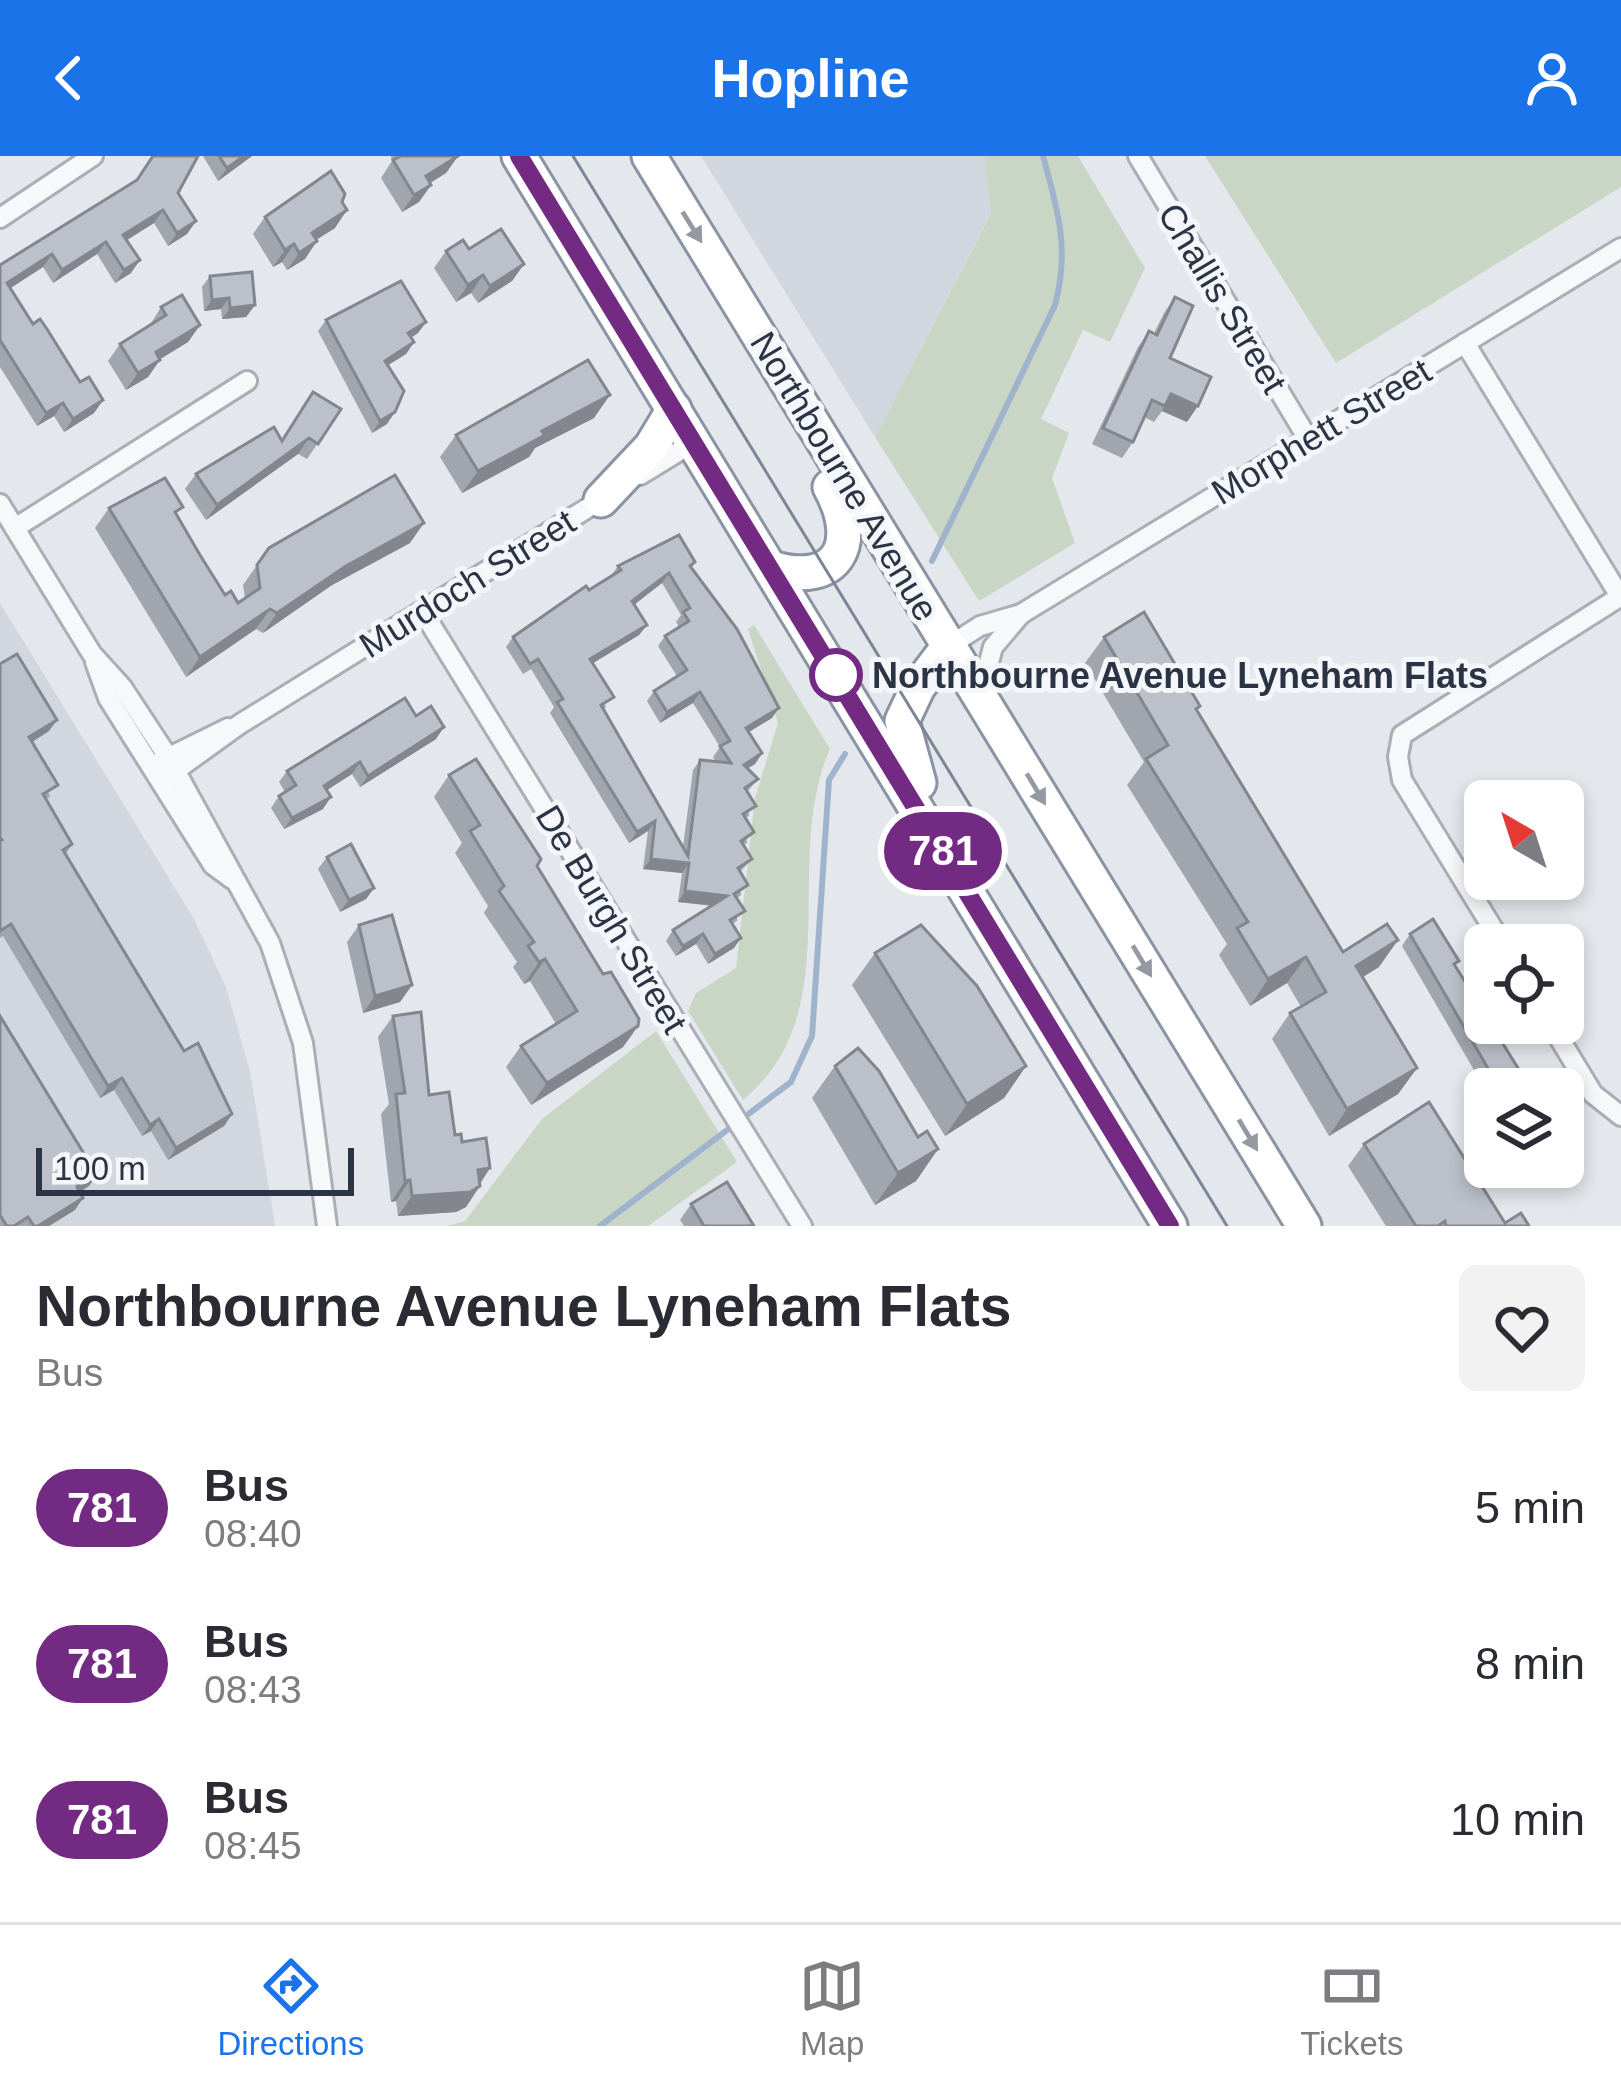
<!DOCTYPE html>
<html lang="en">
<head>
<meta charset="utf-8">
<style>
	:root { --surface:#fff; --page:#f2f2f3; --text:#2b2b33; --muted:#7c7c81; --line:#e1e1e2; --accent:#1a73e8 }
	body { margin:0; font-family:Arial,sans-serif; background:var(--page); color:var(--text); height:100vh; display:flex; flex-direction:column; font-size:45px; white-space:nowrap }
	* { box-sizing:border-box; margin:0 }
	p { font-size:39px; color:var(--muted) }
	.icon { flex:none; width:66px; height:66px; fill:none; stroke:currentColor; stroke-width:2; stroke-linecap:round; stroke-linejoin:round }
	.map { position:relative; height:1070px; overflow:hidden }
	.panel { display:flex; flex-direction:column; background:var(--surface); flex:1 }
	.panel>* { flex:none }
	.badge { padding:0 24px; border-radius:39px; font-size:42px; line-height:78px }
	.needle { width:78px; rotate:321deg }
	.buttons { position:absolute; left:1464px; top:624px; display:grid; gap:24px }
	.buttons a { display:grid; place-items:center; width:120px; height:120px; border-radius:18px; background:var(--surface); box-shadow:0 6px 18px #0003; font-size:60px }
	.scale { position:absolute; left:36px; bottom:30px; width:318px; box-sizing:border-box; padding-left:12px; border:6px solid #2b3445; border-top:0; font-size:33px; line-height:42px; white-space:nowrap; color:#2b3445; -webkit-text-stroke:9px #f4f6f9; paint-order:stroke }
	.map>.badge { position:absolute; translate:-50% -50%; box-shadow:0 0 0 6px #fff }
	.round { display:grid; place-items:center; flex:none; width:126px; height:126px; border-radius:18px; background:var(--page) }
	.summary { display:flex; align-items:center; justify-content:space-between; height:204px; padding:0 36px }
	h1 { font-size:57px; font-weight:700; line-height:90px }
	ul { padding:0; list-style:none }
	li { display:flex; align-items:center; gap:36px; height:156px; padding:0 36px }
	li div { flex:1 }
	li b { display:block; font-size:45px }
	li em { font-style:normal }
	li .badge { min-width:132px; font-weight:700; text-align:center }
	header { display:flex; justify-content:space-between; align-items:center; height:156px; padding:0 36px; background:var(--accent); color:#fff; font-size:54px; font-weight:700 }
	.menu { display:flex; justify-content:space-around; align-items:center; height:168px; border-top:3px solid var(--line); background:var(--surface); font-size:33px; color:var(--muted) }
	.menu a { display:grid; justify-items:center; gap:6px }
	.menu .current { color:var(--accent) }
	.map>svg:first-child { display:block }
</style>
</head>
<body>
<header><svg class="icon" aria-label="back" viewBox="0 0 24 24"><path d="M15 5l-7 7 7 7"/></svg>Hopline<svg class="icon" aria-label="person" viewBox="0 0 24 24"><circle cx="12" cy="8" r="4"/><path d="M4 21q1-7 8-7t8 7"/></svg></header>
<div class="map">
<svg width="1621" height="1070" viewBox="0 0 1621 1070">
	<rect width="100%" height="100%" fill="#e4e7ec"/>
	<g fill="#d2d6de">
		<polygon points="701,0 984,0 991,56 875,281"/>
		<polygon points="0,447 194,763 226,831 250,915 275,1070 0,1070"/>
	</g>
	<g fill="#c9d6c5">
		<polygon points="984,0 1078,0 1145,112 1110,186 1083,174 1041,263 1069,277 1052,322 1075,387 979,445 875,281 991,57"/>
		<polygon points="1205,0 1621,0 1621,31 1336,207"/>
		<path d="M754,469L830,593C780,707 851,854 743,944L688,855L696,837L736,812L755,642L778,567L748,473Z"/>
		<polygon points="656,875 737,1006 648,1070 447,1070 465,1065 542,963"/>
	</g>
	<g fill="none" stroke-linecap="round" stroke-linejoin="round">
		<g stroke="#9fb4cc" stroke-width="6">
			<path d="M932,405L1055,149C1070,94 1058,54 1043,0"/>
			<polyline points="600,1070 791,926 812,880 829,624 845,598"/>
		</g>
		<g stroke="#a9aeb7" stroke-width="24">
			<g id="street">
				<polyline points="1138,0 1308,283"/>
				<polyline points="0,62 93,0"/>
				<polyline points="1465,187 1621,442"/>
				<polyline points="640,319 694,286"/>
				<polyline points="0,348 92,498 122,531 168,601 270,787 303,887 327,1070"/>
				<polyline points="15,372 247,225"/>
				<polyline points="423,456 802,1070"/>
				<polyline points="949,490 980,470 1021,458 1621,92"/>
				<polyline points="95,506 108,542 213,709 232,723"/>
				<polyline points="981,537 993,491 1021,458"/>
				<polyline points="161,605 228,572"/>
				<polyline points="161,625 240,568 607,340"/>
				<polyline points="1503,789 1402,624 1398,601 1402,579 1621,440"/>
				<polyline points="1550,867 1593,938 1621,960"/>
			</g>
		</g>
		<g stroke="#8b94a3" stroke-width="39">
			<g id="highway">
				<polyline points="519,0 1170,1070"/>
				<polyline points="649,0 1304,1070"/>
				<polyline points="601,344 651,291 674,253"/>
				<path d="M771,412C839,432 861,387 830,331"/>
				<polyline points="919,627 902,565 918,531 949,490"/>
			</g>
		</g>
		<use href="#street" stroke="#f7f8fa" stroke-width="18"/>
		<use href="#highway" stroke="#fff" stroke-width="33"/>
		<polyline stroke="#7d8696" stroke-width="3" points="573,0 1227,1070"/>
	</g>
	<g fill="#a1a5ae" fill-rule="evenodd">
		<polygon points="203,0 252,0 218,25"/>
		<polygon points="391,0 458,0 446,17 430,27 431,29 419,46 402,56 381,22 392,5"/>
		<polygon points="178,37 196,65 187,78 168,90 154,67 127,84 131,117 115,127 97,98 53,127 43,111 10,132 33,168 80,226 103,244 94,257 64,276 54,260 37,270 0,211 0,109"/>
		<polygon points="342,46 335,72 316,84 305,103 287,114 282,106 273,111 253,78 265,61"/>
		<polygon points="469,93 524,108 512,125 478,147 471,137 456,146 434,112 446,95"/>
		<polygon points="210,120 255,149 246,161 222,163 221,153 204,155 202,131"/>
		<polygon points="1175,141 1170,202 1187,266 1162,255 1154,266 1144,261 1133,286 1122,302 1092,288 1138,191 1149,175 1154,177 1164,157"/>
		<polygon points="161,151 200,169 188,186 160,203 148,221 126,234 108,205 120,188 150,169"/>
		<polygon points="326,164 426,166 418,177 411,182 414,186 406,198 388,209 387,268 372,277 318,175"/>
		<polygon points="341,253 307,303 298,298 206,364 185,333 196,318 281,284"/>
		<polygon points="594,262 535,292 529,301 462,337 440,301 456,279"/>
		<polygon points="109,352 177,359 225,439 238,447 245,442 243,429 269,392 410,387 332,429 263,477 256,473 186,521 95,372"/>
		<path d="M695,406L691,412L772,562L749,576L762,597L755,608L748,612L758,623L747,636L749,660L745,662L747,687L743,689L752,703L740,716L741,739L737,742V765L732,768L734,792L708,808L696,788L676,800L666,785L673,774L712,750L678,746L682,717L643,713L648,675L629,687L550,557L554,551L531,513L523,518L506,491L513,481L611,420L618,410ZM662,427L681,459L676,466L679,471L665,480L658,490L677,520L654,535L647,545L660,567L693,547L720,591L713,601L716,606L700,604L693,614L683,691L603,553L606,551L592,507L639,479L647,469L634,448Z"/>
		<polygon points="1104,481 1200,550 1197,555 1343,796 1379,811 1363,821 1417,912 1398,938 1329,980 1272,883 1290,857 1301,851 1287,827 1250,850 1219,799 1227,788 1127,629 1144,606 1085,507"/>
		<polygon points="0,508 49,575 32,586 50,641 46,643 72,688 66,698 184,895 232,958 224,970 168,1004 151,975 142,980 114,934 100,942 3,780 0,782"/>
		<polygon points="416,560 436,583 360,631 352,618 327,634 323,653 284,673 271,652 279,640 285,636 279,626 287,615"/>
		<polygon points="449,619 537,710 603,818 638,870 623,891 531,949 506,911 521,890 556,868 530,825 524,828 513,811 517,806 484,757 488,750 455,697 462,687 434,641"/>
		<polygon points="327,701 374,732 366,743 340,756 318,713"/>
		<polygon points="359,769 412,829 400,846 363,857 347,786"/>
		<polygon points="1410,778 1456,810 1531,933 1485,933 1402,790"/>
		<polygon points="875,797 1026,910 1004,942 945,980 852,829"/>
		<polygon points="0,860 89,1030 80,1036 75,1054 49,1070 0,1070"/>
		<polygon points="393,860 429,939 455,979 490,1012 466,1051 456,1056 398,1060 396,1045 391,1046 381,958 389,948 378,881"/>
		<polygon points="835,910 918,981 938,993 916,1025 875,1049 812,942"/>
		<polygon points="1364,988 1505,1067 1529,1070 1386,1070 1348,1010"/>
		<polygon points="691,1048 754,1070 684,1070 680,1064"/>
	</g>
	<g fill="#83868d">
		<polygon points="244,0 252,0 218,25 227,12"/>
		<polygon points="458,0 446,17 414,37 426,20"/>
		<polygon points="431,29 419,46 402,56 414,39"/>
		<polygon points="163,54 154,67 114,92 123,79"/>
		<polygon points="347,54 335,72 300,94 312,77"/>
		<polygon points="196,65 187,78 168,90 177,77"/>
		<polygon points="317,85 305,103 287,114 299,97"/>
		<polygon points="106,86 97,98 53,127 62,114"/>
		<polygon points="294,88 282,106 273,111 285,94"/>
		<polygon points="52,98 43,111 0,139 7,127"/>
		<polygon points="140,104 131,117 115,127 124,114"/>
		<polygon points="524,108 512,125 478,147 490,130"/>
		<polygon points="483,119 471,137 456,146 468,129"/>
		<polygon points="229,142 221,153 204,155 212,144"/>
		<polygon points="255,149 246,161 222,163 230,152"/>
		<polygon points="426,166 418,177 400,188 408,177"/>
		<polygon points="200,169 188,186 144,213 156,196"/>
		<polygon points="414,186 406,198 377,216 385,205"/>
		<polygon points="160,204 148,221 126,234 138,217"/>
		<polygon points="1171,238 1198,250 1187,266 1162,255"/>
		<polygon points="610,239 594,262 535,292 529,301 462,337 478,315 542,275"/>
		<polygon points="103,244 94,257 64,276 73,263"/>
		<polygon points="63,247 54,260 37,270 46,257"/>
		<polygon points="395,256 387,268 372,277 380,265"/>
		<polygon points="309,282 298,298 206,364 217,349"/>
		<polygon points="424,367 410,387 332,429 263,477 277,457 346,410"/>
		<polygon points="669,417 662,427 625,456 632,445"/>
		<polygon points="270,453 256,473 186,521 200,501"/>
		<polygon points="647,469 639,479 582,514 590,503"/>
		<polygon points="700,536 693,547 660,567 667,556"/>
		<polygon points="779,552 772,562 739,582 746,572"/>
		<polygon points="57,564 49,575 21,593 29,581"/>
		<polygon points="444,571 436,583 360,631 368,620"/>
		<polygon points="762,597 755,608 737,619 744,609"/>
		<polygon points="360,606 352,618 316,641 324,630"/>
		<polygon points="331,641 323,653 284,673 292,662"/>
		<polygon points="655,665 648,675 629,687 637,676"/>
		<polygon points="651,703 689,707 682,717 643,713"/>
		<polygon points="374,732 366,743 340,756 349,744"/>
		<polygon points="685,735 727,740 720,750 678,746"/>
		<polygon points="703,778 696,788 676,800 683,790"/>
		<polygon points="741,782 734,792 708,808 715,798"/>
		<polygon points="1398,784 1379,811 1338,836 1356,810"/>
		<polygon points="1306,801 1287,827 1250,850 1268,823"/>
		<polygon points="545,803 530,825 524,828 539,806"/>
		<polygon points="412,829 400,846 363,857 375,840"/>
		<polygon points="638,870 623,891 531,949 547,927"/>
		<polygon points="1026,910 1004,942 945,980 967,948"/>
		<polygon points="1417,912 1398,938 1329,980 1347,953"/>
		<polygon points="122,922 114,934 100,942 108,930"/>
		<polygon points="232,958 224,970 168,1004 176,992"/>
		<polygon points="159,963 151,975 142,980 150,969"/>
		<polygon points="938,993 916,1025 875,1049 898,1017"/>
		<polygon points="490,1012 476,1033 478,1014"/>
		<polygon points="97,1019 89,1030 68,1043 77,1031"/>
		<polygon points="410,1024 396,1045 391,1046 405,1025"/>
		<polygon points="480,1030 466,1051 456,1056 398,1060 412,1040"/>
		<polygon points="83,1042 75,1054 49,1070 38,1070"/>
	</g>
	<g fill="#bbc0ca" stroke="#83868d" stroke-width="3" fill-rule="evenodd">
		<polygon points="153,0 198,0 178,37 196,65 177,77 163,54 123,79 140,104 124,114 106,86 62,114 52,98 7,127 33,168 40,163 47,173 80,226 89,221 103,244 73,263 63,247 46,257 0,184 0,109 137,24"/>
		<polygon points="219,0 244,0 227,12"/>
		<polygon points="401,0 458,0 426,20 431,29 414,39 393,4"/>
		<polygon points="331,15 345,38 342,46 347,54 312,77 317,85 299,97 294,88 285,94 265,61"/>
		<polygon points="501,73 524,108 490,130 483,119 468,129 446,95 463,84 469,93"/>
		<polygon points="252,116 255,149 230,152 229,142 212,144 210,120"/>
		<polygon points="401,125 426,166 408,177 414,186 385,205 404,235 395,256 380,265 326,164"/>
		<polygon points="182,139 200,169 156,196 160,204 138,217 120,188 166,159 161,151"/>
		<polygon points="1175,141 1193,150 1170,202 1211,221 1198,250 1171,238 1165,250 1152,244 1133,286 1103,272 1149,175 1157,179"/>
		<polygon points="588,204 610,239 542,275 545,279 478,315 456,279"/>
		<polygon points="313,236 341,253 318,288 309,282 217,349 196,318 274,271 282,285"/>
		<polygon points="395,319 424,367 346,410 277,457 270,453 200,501 109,352 165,322 183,351 175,356 200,399 225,439 231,435 238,447 260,432 257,409 269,392"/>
		<path d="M679,379L695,406L690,410L737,473L779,552L746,572L762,597L744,609L758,623L745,632L756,650L743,658L754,676L741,685L752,703L738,712L748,729L734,738L745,755L730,764L741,782L715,798L703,778L683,790L673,774L727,740L685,735L689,707L651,703L655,665L637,676L557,546L563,543L538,503L530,508L513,481L586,430L589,434L621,414L618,410ZM669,417L690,452L683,456L689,465L665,480L687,514L654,535L667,556L700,536L730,585L720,590L731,607L700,604L688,700L601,549L614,541L590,503L647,469L632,445Z"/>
		<polygon points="1144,456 1200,550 1196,553 1343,796 1387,768 1398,784 1356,810 1417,912 1347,953 1290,857 1326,836 1306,801 1268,823 1237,772 1248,766 1146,603 1168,589 1104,481"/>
		<polygon points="17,498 57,564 29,581 58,629 43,638 72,688 63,694 184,895 198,887 232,958 176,992 159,963 150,969 122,922 108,930 11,768 0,775 0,685 2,684 0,681 0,508"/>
		<polygon points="405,542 416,560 431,550 444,571 368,620 360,606 324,630 331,641 292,662 279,640 296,629 287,615"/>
		<polygon points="476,603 541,703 537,710 603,818 611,816 639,863 638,870 547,927 521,890 577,855 545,803 539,806 528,790 534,786 499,735 504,730 470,675 480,669 449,619"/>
		<polygon points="351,688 374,732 349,744 327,701"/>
		<polygon points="392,759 412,829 375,840 359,769"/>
		<polygon points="1433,763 1459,805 1454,808 1485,858 1485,867 1490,867 1531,933 1500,933 1410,778"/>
		<polygon points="921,769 977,830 1026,910 967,948 875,797"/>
		<polygon points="421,856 429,939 449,936 455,979 461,978 462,986 486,982 490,1012 478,1014 480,1030 470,1036 412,1040 410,1024 405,1025 396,938 405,937 393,860"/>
		<polygon points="0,860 97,1019 77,1031 83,1042 38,1070 34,1070 28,1061 14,1070 7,1070 0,1059"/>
		<polygon points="858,892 879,915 918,981 927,975 938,993 898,1017 835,910"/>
		<polygon points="1429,946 1505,1067 1521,1057 1529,1070 1446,1070 1445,1065 1438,1070 1416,1070 1364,988"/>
		<polygon points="727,1026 754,1070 704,1070 691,1048"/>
	</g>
	<defs><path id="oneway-solid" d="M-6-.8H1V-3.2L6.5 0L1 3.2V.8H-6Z" transform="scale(3)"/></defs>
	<g fill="#959aa2">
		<use href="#oneway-solid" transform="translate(692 71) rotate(58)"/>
		<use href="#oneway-solid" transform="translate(1036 633) rotate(59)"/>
		<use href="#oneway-solid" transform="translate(1142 805) rotate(59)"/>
		<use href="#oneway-solid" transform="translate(1248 979) rotate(59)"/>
	</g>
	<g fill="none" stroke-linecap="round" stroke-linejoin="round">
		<g stroke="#fff" stroke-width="27">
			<polyline id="line" points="519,0 1170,1070"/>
		</g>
		<use href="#line" stroke="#732a82" stroke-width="18"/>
	</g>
	<circle fill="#fff" stroke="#732a82" stroke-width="6" cx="836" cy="519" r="24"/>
	<g text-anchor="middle" stroke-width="10" stroke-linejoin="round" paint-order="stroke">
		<g font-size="36" fill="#2b3445" stroke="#f4f6f9">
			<text transform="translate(1223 142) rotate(59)" y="13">Challis Street</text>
			<text transform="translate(1321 275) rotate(-31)" y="13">Morphett Street</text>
			<text transform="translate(845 320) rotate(59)" y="13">Northbourne Avenue</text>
			<text transform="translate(467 427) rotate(-32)" y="13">Murdoch Street</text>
			<text transform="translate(612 763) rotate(59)" y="13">De Burgh Street</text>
		</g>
		<g font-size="36" font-weight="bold" fill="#2b3445" stroke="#f4f6f9" text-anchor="start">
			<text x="872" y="532">Northbourne Avenue Lyneham Flats</text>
		</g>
	</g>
</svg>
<div class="buttons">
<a><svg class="needle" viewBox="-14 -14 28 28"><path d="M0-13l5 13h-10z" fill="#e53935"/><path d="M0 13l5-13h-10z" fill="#7c7c81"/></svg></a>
<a><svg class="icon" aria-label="locate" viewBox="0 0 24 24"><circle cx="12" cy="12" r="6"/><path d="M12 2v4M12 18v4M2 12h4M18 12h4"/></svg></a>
<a><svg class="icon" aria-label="layers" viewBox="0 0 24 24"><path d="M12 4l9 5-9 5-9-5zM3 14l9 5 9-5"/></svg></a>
</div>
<div class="scale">100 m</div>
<b class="badge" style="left:943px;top:695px;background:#732a82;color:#fff">781</b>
</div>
<section class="panel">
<div class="summary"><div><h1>Northbourne Avenue Lyneham Flats</h1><p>Bus</p></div><a class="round"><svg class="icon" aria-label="heart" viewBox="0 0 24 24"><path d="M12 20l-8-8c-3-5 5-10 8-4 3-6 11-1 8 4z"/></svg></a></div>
<ul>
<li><span class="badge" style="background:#732a82;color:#fff">781</span><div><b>Bus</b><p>08:40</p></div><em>5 min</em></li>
<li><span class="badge" style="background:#732a82;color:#fff">781</span><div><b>Bus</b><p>08:43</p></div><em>8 min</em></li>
<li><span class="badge" style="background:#732a82;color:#fff">781</span><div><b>Bus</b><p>08:45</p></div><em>10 min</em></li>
</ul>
</section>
<nav class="menu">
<a class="current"><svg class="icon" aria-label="directions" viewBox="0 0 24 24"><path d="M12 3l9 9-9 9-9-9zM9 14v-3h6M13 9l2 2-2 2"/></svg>Directions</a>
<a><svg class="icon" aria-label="map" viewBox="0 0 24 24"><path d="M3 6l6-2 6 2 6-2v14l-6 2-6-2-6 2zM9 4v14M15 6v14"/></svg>Map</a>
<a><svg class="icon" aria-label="tickets" viewBox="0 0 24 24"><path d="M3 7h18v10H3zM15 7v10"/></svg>Tickets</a>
</nav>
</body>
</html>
